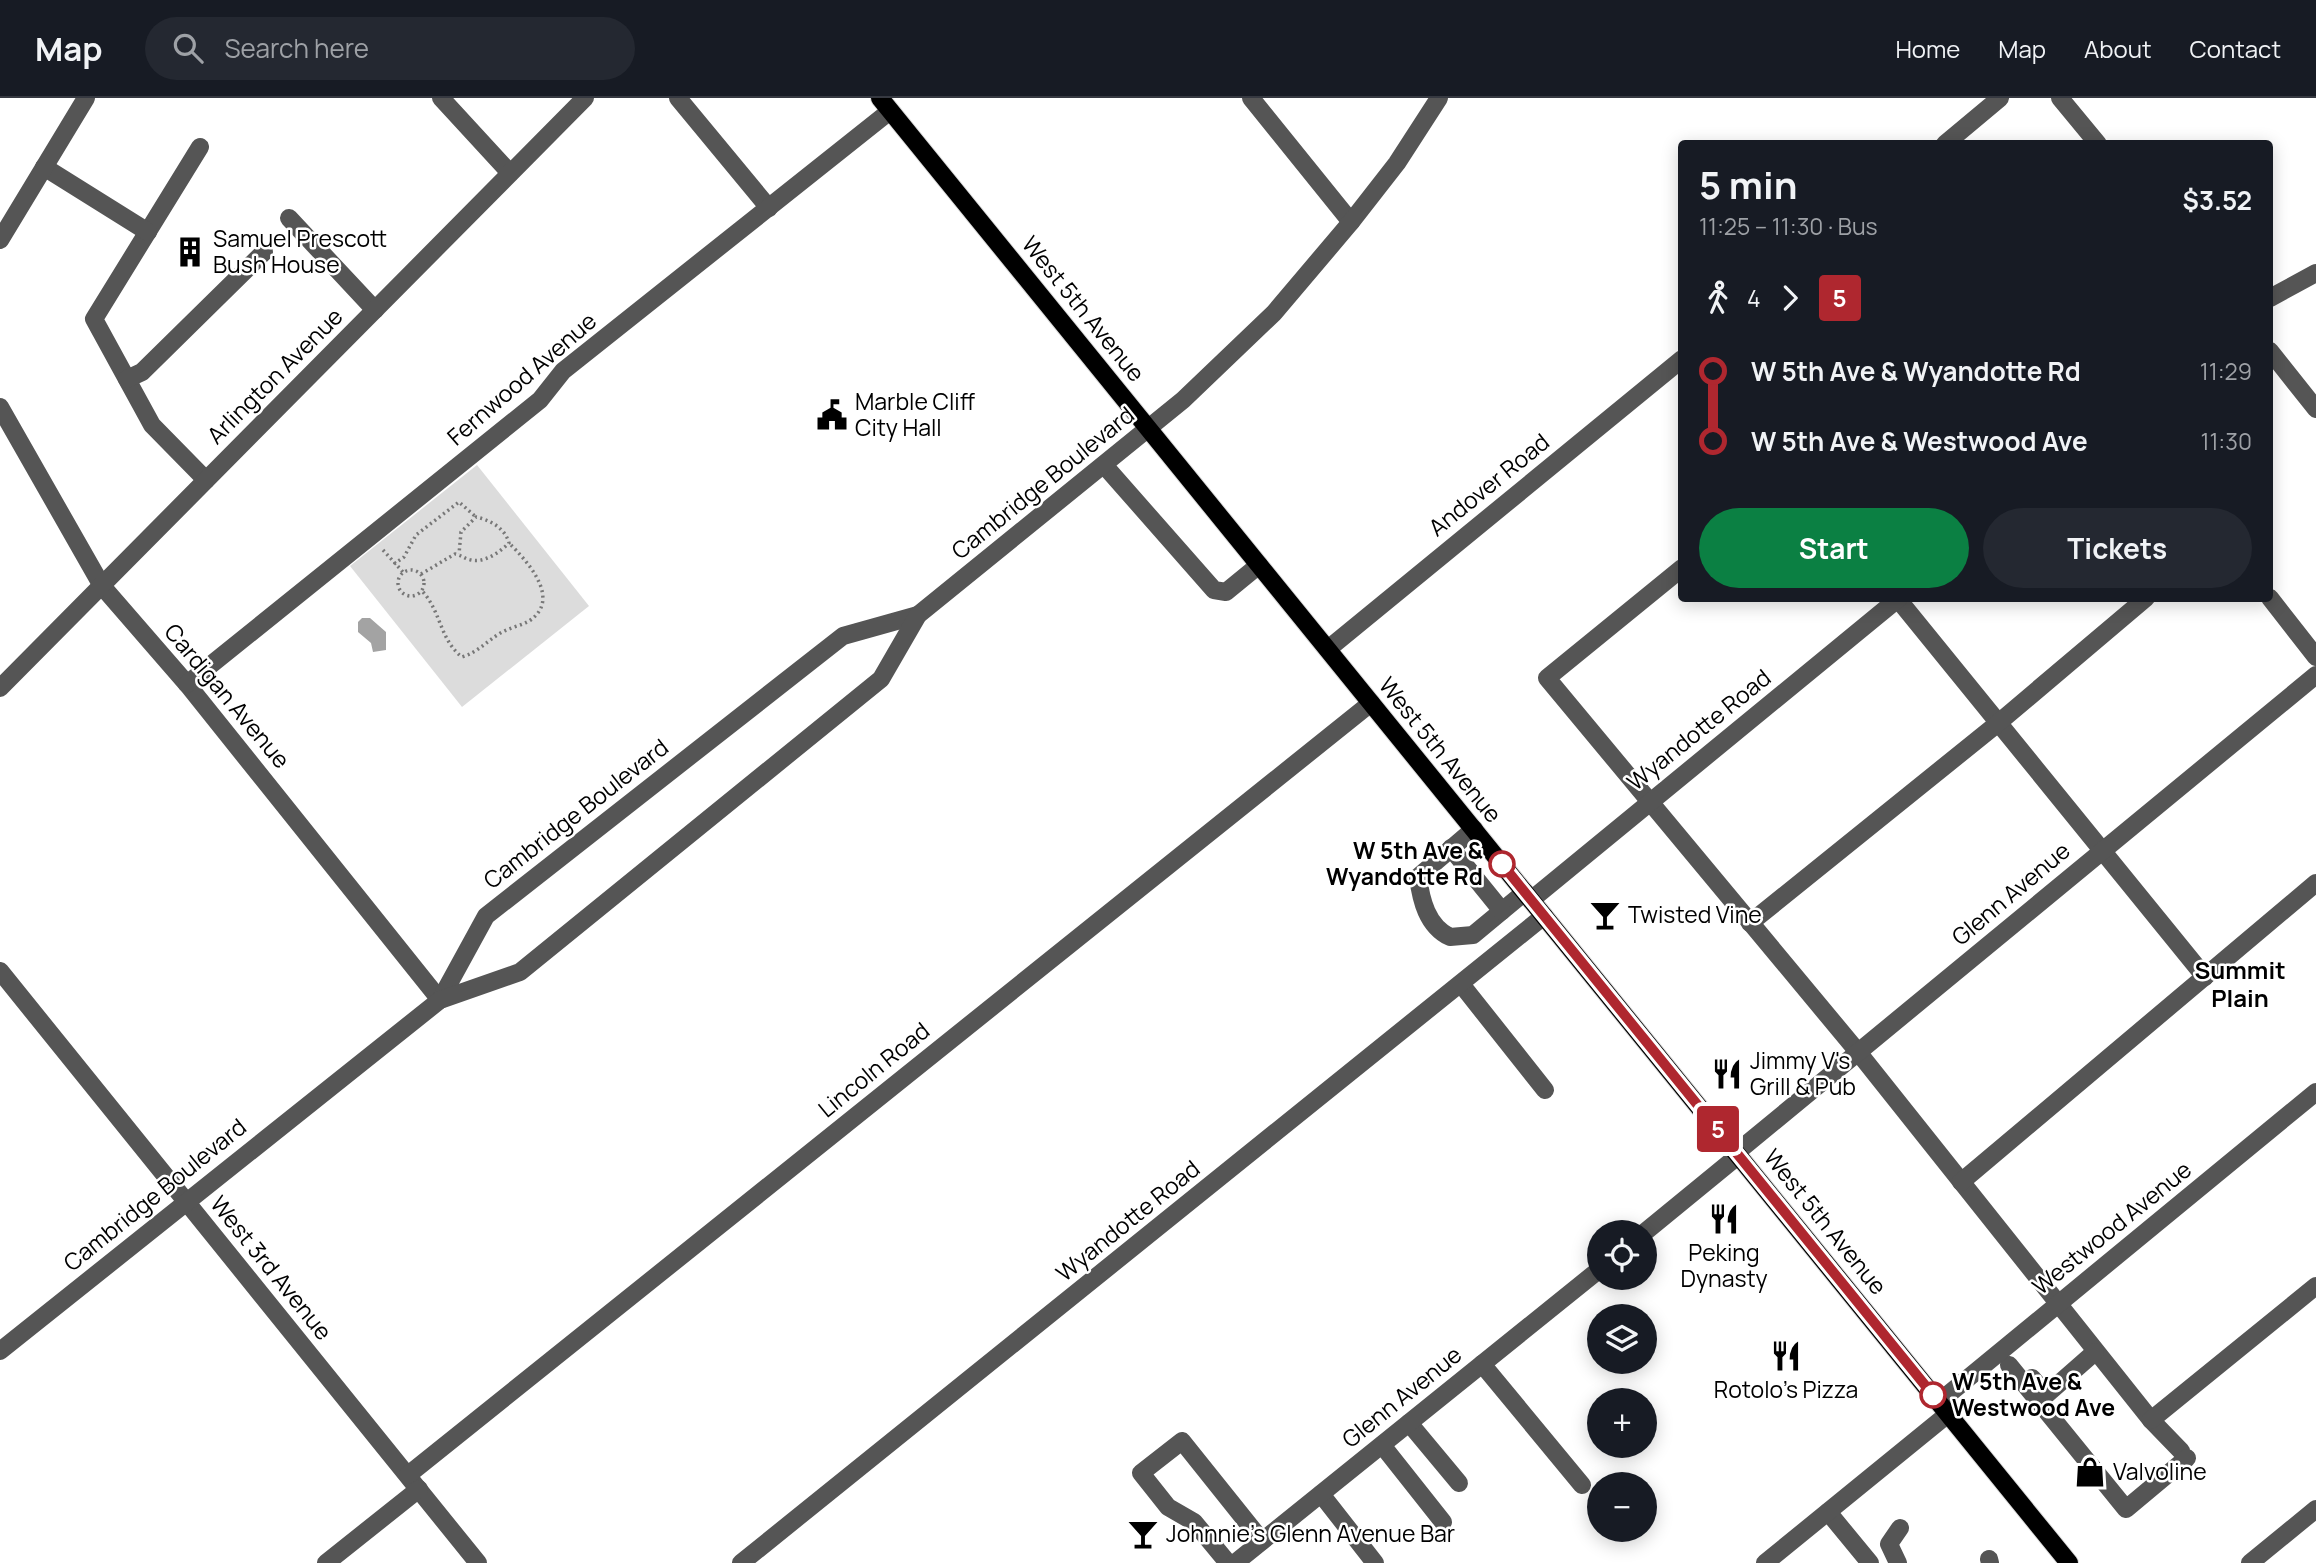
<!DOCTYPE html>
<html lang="en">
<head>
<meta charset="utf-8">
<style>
	:root { --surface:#171b24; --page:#242831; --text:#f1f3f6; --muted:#9ea1a6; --line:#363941; --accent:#0b8043 }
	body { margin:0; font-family:Manrope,sans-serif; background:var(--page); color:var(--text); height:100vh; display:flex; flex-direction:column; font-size:26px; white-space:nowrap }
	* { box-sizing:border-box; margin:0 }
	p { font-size:23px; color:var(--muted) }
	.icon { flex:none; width:38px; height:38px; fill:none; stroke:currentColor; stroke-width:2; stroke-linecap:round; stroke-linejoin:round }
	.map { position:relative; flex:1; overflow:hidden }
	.side { position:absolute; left:1678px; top:42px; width:595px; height:462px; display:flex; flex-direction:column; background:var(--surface); border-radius:7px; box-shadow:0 4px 18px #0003 }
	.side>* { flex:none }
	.badge { padding:0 14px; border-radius:5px; font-size:24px; line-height:46px }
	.buttons { position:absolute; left:1587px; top:1122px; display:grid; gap:14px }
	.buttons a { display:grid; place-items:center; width:70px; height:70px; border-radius:50%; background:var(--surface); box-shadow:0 4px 18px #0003; font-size:35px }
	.map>.badge { position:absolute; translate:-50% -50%; box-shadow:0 0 0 4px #fff }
	.legs { display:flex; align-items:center; gap:10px; height:77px; padding:0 21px; font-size:23px }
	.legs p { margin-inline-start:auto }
	.overview { display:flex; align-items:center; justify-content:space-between; height:119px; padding:0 21px }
	h1 { font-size:38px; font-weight:700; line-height:52px }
	.primary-button { display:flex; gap:14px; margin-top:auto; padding:14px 21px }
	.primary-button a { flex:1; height:80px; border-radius:42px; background:var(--accent); color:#fff; font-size:28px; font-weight:700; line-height:80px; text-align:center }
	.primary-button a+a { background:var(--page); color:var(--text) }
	ul { padding:0 21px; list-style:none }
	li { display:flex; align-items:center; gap:24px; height:70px; font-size:26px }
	li i { display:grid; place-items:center; width:10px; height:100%; margin:0 9px; background:currentColor }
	li i::after { content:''; width:18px; height:18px; margin:-9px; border:5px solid; border-radius:50%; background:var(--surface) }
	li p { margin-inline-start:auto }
	li:first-child i { background:linear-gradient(#0000 50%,currentColor 0) }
	li:last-child i { background:linear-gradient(currentColor 50%,#0000 0) }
	header { display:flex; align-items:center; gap:42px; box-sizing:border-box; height:98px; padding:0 35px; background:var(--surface); border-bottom:2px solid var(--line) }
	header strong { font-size:33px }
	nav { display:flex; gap:38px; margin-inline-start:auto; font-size:24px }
	.search { width:490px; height:63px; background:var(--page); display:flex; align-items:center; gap:18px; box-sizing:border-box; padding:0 24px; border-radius:38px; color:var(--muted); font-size:26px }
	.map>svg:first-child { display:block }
</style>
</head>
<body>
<header>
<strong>Map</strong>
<div class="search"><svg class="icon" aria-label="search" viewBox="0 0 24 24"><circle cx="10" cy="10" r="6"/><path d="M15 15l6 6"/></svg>Search here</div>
<nav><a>Home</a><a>Map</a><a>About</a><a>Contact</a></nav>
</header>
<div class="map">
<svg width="2316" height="1465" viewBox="0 0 2316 1465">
	<rect width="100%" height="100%" fill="#fff"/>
	<polygon fill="#dcdcdc" points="477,367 589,508 462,609 350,468"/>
	<polygon fill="#a3a3a3" points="362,520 370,520 386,534 386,552 373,554 371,545 358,534 358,524"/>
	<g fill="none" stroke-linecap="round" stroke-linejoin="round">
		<g stroke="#dbdbdb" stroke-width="20">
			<polyline id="major" points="880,0 2069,1465"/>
		</g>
		<g stroke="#777" stroke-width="3.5" stroke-dasharray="2 3.5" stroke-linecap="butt">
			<polyline points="383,452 403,474"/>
			<polyline points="394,466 404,459 416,437 459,404 476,419"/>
			<circle cx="411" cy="485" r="13"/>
			<path d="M421,476L455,456C461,457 465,461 471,462C485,465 500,454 509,445C505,430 490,422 476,419L461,434L459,456"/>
			<path d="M423,494C441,514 440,542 462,559C478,554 486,544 499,536C508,530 520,528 529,523C563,501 526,462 509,445"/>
		</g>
		<g stroke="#555" stroke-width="18">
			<polyline points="441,0 510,75"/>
			<polyline points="678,0 769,110"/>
			<polyline points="1251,0 1351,124"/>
			<polyline points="2060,0 2098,46"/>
			<polyline points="1945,46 2000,0"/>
			<polyline points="200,49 94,221 152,327 206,382"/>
			<polyline points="44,69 148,134"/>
			<polyline points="289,120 375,212"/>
			<polyline points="0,142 86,0"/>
			<polyline points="2270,200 2316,175"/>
			<polyline points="2270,253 2316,311"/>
			<polyline points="127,281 142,274 264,154"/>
			<polyline points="0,309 102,488 187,586 440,902"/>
			<polyline points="1104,367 1214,492 1226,494 1259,467"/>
			<polyline points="1682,470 1547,580 1858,954 2151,1322 2181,1353"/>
			<polyline points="1897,500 2205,879"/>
			<polyline points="2270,500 2316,559"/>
			<polyline points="1328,551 1682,261"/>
			<polyline points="187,586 540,302 563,273 890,13"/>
			<polyline points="0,590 585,0"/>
			<path d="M1474,731L1418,779C1421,802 1427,828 1450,839L1473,837L1525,794"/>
			<polyline points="1451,750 1502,813"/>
			<polyline points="1531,802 1899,500"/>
			<polyline points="1750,825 1997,626 2146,500"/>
			<polyline points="0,873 478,1465"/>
			<polyline points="1461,886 1545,992"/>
			<polyline points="440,902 486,818 843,538 918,517"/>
			<polyline points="1737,1054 2316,577"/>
			<polyline points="1961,1084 2316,785"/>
			<polyline points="1645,1134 1739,1057"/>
			<polyline points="0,1253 440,902 520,874 881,581 918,517 1183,302 1274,215 1351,124 1397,65 1439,0"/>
			<polyline points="1482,1266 1582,1387"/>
			<polyline points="2009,1267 2126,1411 2187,1360"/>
			<polyline points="2032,1280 2046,1297 2095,1254"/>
			<polyline points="1939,1304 2316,994"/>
			<polyline points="2151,1322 2316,1188"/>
			<polyline points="1409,1325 1459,1385"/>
			<polyline points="1382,1347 1443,1424"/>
			<polyline points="408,1377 1371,605"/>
			<polyline points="1321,1396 1375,1465"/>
			<polyline points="1828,1414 1870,1465"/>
			<polyline points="1989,1461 1990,1465"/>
			<polyline points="326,1465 419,1391"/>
			<polyline points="741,1465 1544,818"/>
			<polyline points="1228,1465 1194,1424 1168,1409 1141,1375 1182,1343 1262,1443"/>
			<polyline points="1235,1465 1600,1171"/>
			<polyline points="1765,1465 1948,1316"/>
			<polyline points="1898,1465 1889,1446 1900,1430"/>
			<polyline points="2250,1465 2316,1411"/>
		</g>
		<use href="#major" stroke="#000" stroke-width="18"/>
	</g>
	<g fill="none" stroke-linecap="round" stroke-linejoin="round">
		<g stroke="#fff" stroke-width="16">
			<polyline id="line-1" points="1502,766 1933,1297"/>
		</g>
		<use href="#line-1" stroke="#af272f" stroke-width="10"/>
	</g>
	<defs>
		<g id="building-bare" transform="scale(2.415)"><path d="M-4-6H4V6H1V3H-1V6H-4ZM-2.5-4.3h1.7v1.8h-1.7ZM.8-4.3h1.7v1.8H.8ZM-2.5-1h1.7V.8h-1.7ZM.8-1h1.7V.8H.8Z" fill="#000" stroke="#fff" stroke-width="2.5" paint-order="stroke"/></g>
		<g id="civic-bare" transform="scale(2.415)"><path d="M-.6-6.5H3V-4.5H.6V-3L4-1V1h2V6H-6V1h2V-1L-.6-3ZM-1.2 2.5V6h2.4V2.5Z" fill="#000" stroke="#fff" stroke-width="2.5" paint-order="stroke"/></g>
		<g id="bar-bare" transform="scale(2.415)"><path d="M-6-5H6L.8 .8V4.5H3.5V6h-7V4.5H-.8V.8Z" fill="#000" stroke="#fff" stroke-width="2.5" paint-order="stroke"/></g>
		<g id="restaurant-bare" transform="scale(2.415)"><path d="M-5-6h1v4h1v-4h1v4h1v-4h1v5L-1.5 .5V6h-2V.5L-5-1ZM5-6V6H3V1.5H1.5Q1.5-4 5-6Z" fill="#000" stroke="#fff" stroke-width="2.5" paint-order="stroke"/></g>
		<g id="shop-bare" transform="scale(2.415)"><path d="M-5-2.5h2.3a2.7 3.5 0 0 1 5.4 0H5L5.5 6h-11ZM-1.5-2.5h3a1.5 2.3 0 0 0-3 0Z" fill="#000" stroke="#fff" stroke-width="2.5" paint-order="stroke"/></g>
	</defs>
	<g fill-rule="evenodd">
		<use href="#building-bare" x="190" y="154"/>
		<use href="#civic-bare" x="832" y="317"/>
		<use href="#bar-bare" x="1605" y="817"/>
		<use href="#restaurant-bare" x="1727" y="976"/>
		<use href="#restaurant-bare" x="1724" y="1121"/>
		<use href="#restaurant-bare" x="1786" y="1258"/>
		<use href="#shop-bare" x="2090" y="1374"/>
		<use href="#bar-bare" x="1143" y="1436"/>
	</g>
	<g fill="#fff" stroke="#af272f" stroke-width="3.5">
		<circle cx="1502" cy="766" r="12"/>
		<circle cx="1933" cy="1297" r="12"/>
	</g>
	<g text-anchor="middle" stroke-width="5" stroke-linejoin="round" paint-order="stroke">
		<g font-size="23" fill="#000" stroke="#fff" text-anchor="start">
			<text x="213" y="149">Samuel Prescott<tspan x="213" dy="26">Bush House</tspan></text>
			<text x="855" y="312">Marble Cliff<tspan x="855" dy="26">City Hall</tspan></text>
			<text x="1628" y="825">Twisted Vine</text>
			<text x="1750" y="971">Jimmy V's<tspan x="1750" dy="26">Grill &amp; Pub</tspan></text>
			<text x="1724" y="1163" text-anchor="middle">Peking<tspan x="1724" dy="26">Dynasty</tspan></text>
			<text x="1786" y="1300" text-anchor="middle">Rotolo's Pizza</text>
			<text x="2113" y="1382">Valvoline</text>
			<text x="1166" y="1444">Johnnie's Glenn Avenue Bar</text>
		</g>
		<g font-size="23" fill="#000" stroke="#fff">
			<text transform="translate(1083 211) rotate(51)" y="8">West 5th Avenue</text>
			<text transform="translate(275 278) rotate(-45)" y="8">Arlington Avenue</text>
			<text transform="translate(522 281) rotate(-41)" y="8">Fernwood Avenue</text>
			<text transform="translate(1043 385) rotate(-39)" y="8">Cambridge Boulevard</text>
			<text transform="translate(1489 387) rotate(-39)" y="8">Andover Road</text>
			<text transform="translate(227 598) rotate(50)" y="8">Cardigan Avenue</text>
			<text transform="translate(1699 632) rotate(-39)" y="8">Wyandotte Road</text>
			<text transform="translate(1440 652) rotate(51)" y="8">West 5th Avenue</text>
			<text transform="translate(576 716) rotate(-38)" y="8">Cambridge Boulevard</text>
			<text transform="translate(2011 796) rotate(-40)" y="8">Glenn Avenue</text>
			<text transform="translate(874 972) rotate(-39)" y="8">Lincoln Road</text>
			<text transform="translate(155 1097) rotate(-39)" y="8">Cambridge Boulevard</text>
			<text transform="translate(1128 1123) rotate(-39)" y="8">Wyandotte Road</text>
			<text transform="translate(1825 1124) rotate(51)" y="8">West 5th Avenue</text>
			<text transform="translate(2112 1130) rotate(-39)" y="8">Westwood Avenue</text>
			<text transform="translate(271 1170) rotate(51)" y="8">West 3rd Avenue</text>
			<text transform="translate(1402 1299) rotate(-39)" y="8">Glenn Avenue</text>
		</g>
		<g font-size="23" font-weight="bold" fill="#000" stroke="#fff" text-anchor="end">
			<text x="1483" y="761">W 5th Ave &amp;<tspan x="1483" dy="26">Wyandotte Rd</tspan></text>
			<text x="1952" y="1292" text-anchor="start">W 5th Ave &amp;<tspan x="1952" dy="26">Westwood Ave</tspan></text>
		</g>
		<g font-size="24" font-weight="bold" fill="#000" stroke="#fff">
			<text x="2240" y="881">Summit<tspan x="2240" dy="28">Plain</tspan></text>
		</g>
	</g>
</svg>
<div class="buttons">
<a><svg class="icon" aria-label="locate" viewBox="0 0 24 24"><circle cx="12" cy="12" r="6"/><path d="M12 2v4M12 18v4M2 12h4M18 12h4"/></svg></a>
<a><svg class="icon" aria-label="layers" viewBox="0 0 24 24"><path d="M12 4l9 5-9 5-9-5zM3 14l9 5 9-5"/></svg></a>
<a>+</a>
<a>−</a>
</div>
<b class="badge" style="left:1718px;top:1031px;background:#af272f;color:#fff">5</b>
<section class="side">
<div class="overview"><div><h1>5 min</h1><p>11:25 – 11:30 · Bus</p></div><b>$3.52</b></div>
<div class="legs"><svg class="icon" aria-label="walk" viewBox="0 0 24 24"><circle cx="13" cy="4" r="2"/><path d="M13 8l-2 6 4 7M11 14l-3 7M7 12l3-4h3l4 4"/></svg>4<svg class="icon" aria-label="forward" viewBox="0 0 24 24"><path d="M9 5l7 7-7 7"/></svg><b class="badge" style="background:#af272f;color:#fff">5</b></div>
<ul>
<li><i style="color:#af272f"></i><b>W 5th Ave &amp; Wyandotte Rd</b><p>11:29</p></li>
<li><i style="color:#af272f"></i><b>W 5th Ave &amp; Westwood Ave</b><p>11:30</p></li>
</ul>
<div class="primary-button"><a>Start</a><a>Tickets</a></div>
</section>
</div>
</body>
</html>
